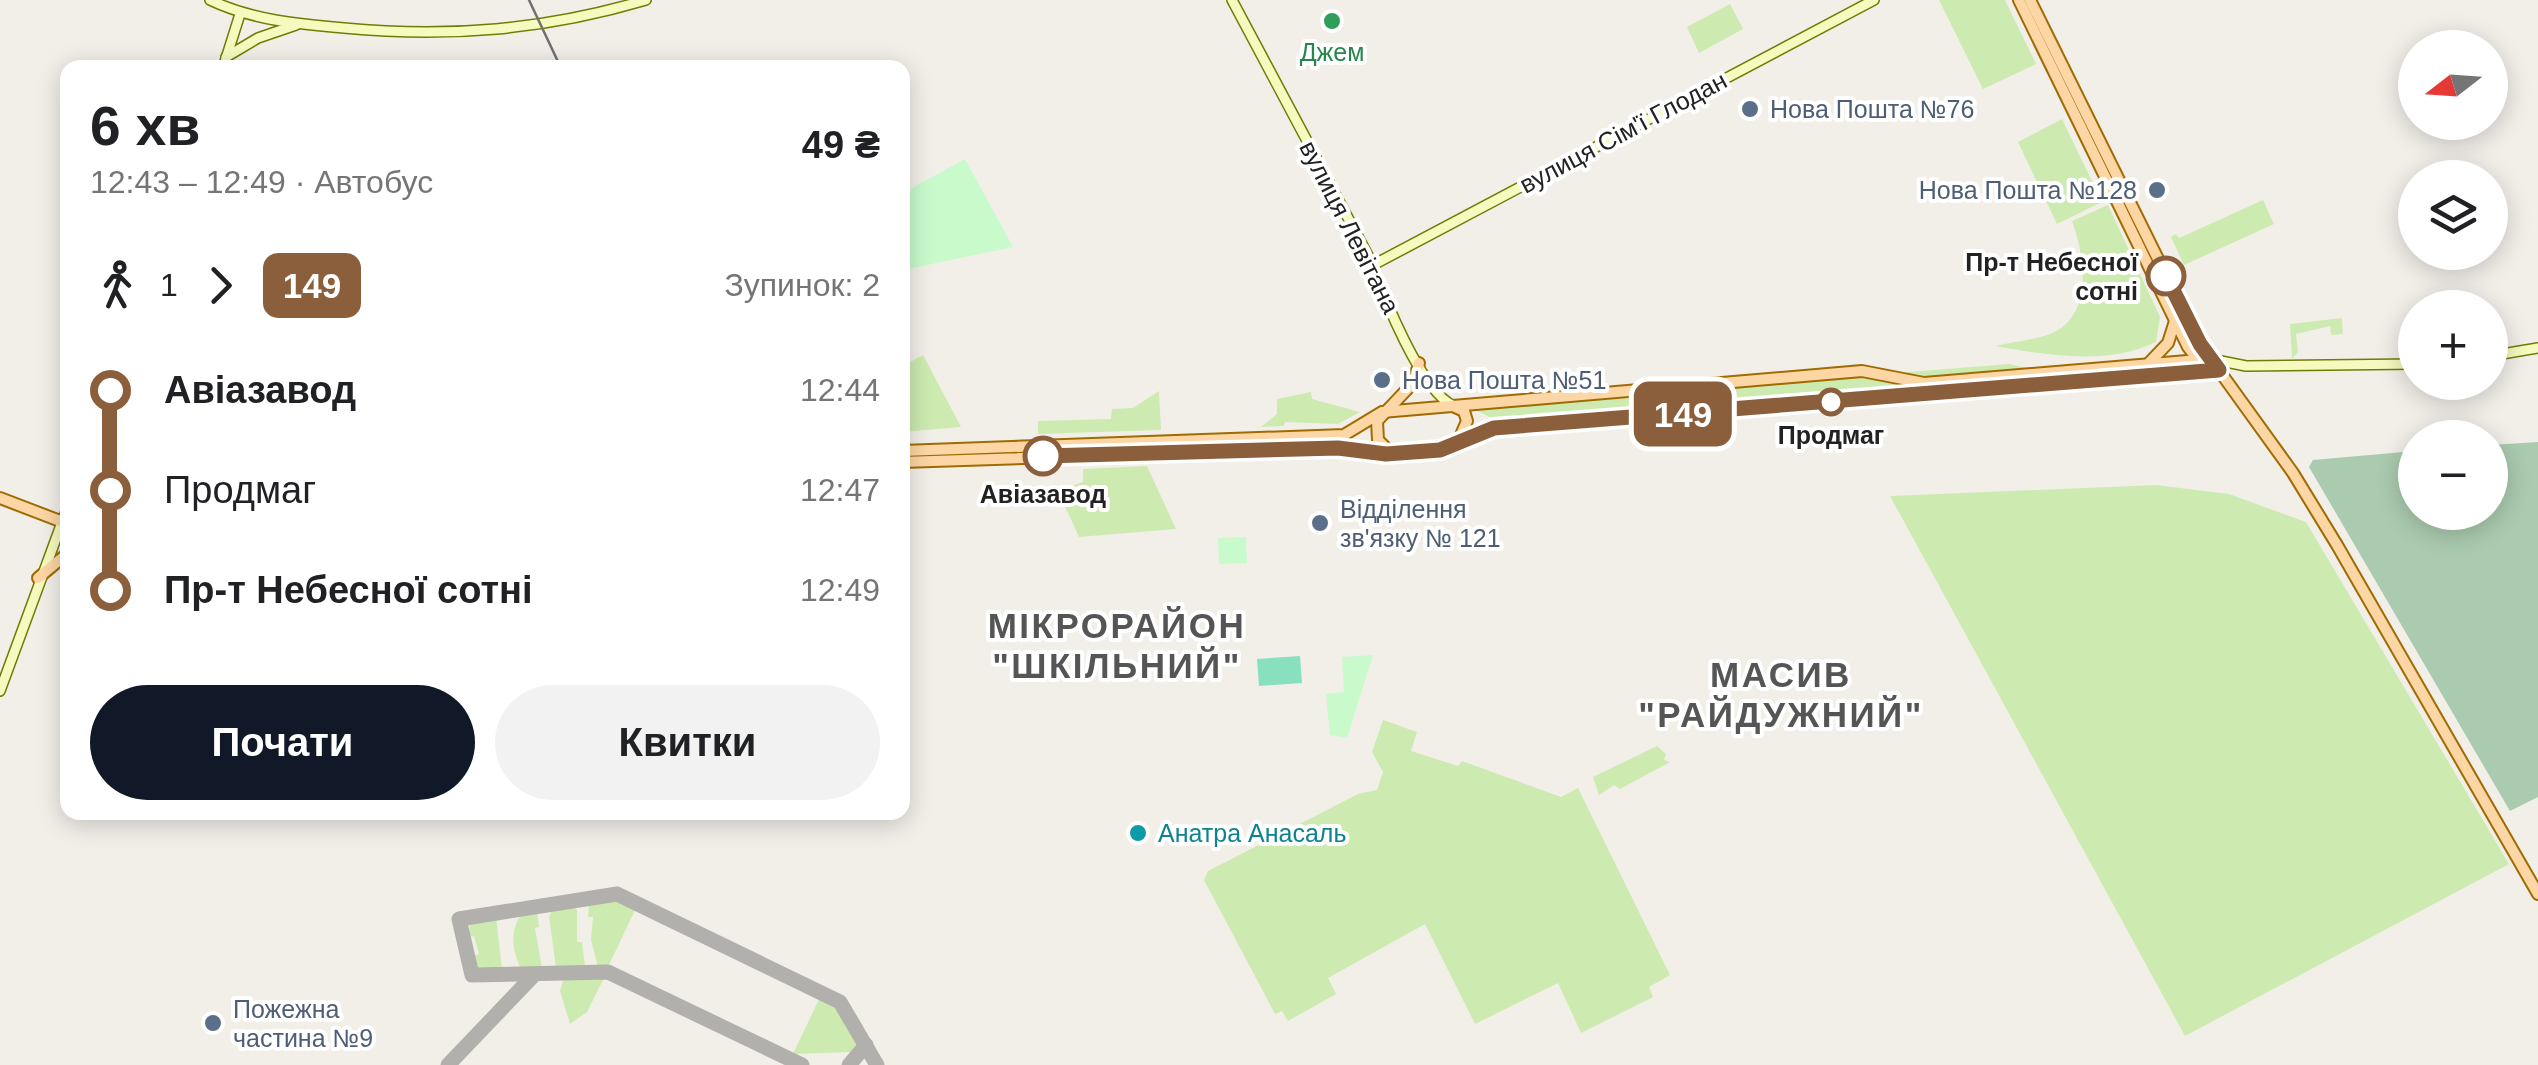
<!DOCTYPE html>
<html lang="uk">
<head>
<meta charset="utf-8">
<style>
	:root { --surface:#fff; --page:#f2f2f2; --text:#202124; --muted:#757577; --accent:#111827 }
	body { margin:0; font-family:Helvetica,sans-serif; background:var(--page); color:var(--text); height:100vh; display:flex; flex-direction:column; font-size:38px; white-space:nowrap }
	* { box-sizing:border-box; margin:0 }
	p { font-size:32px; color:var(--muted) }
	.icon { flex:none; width:55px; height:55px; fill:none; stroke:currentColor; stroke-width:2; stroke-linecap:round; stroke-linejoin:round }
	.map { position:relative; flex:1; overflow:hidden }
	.drawer { position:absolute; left:60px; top:60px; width:850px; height:760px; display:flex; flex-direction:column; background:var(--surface); border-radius:20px; box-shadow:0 5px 25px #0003 }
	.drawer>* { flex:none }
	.badge { padding:0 20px; border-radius:15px; font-size:35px; line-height:65px }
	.needle { width:65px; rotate:253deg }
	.fabs { position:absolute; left:2398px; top:30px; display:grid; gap:20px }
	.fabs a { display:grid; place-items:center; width:110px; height:110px; border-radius:50%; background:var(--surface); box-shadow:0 5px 25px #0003; font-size:50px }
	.map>.badge { position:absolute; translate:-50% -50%; box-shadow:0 0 0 5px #fff }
	.legs { display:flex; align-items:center; gap:15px; height:110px; padding:0 30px; font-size:32px }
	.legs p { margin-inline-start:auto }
	.headline { display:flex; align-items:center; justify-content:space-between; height:170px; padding:0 30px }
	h1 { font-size:55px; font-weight:700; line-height:75px }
	.button { display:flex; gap:20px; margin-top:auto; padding:20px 30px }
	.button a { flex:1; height:115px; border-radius:60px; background:var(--accent); color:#fff; font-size:40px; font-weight:700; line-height:115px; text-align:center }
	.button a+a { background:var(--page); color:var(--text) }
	ul { padding:0 30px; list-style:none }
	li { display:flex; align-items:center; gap:35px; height:100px; font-size:38px }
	li i { display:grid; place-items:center; width:15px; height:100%; margin:0 12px; background:currentColor }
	li i::after { content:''; width:25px; height:25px; margin:-12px; border:8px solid; border-radius:50%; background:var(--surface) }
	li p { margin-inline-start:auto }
	li:first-child i { background:linear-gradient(#0000 50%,currentColor 0) }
	li:last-child i { background:linear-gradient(currentColor 50%,#0000 0) }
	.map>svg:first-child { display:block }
</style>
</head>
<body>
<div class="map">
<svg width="2538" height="1065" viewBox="0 0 2538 1065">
	<rect width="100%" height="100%" fill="#f2efe9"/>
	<g fill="#cdebb0">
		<polygon points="1939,0 2005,0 2036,64 1983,89"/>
		<polygon points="1730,4 1743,29 1699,53 1687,27"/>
		<polygon points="2062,119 2102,202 2057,224 2018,142"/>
		<polygon points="2263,200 2274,224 2184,265 2171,237 2176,234 2179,238"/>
		<path d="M2108,205L2160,317L2156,342C2107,366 2047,355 1995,346C2013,342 2033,340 2050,334C2094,317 2085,256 2072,221Z"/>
		<polygon points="2342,318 2343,334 2331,335 2330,326 2296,334 2298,352 2292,359 2290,324"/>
		<polygon points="923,355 961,427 903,432 903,366"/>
		<polygon points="2009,364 2036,370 1937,380 1896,373"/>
		<polygon points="2188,368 1589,417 1497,421 1474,409 1857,376 1933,386"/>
		<polygon points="1159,391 1161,430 1038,434 1038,421 1111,419 1112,409 1133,408"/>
		<polygon points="1311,392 1312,399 1360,412 1338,424 1285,422 1284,426 1261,427 1277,414 1277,399"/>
		<polygon points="1147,466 1176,529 1079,537 1058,491 1083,482 1083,469"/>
		<polygon points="2156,485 2229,494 2306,522 2509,864 2185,1036 1890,496"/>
		<polygon points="1383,720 1417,732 1411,751 1458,766 1462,761 1561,797 1578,788 1670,975 1649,987 1653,997 1581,1033 1558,983 1475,1024 1425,924 1328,978 1336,994 1288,1021 1282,1011 1275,1014 1204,880 1208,871 1358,794 1377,790 1383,772 1372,752"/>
		<polygon points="1657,746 1666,754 1664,760 1670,762 1620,789 1614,785 1599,795 1593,777"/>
		<polygon points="616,899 636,908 608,967 598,967 591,940 593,917 588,917 589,903"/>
		<polygon points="572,905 577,910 577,942 582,942 585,966 556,968 549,916 554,908"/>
		<path d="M537,911L539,927L535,928L542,968L522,970C512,951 509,932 522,913Z"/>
		<polygon points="496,916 502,969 475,967 473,956 479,954 474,936 470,937 469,921"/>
		<polygon points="605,976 587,1012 570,1024 560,991 564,978"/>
		<polygon points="820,997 840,1010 860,1044 852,1052 793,1054"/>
	</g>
	<polygon fill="#aacbaf" points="2538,442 2538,797 2510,811 2309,467 2313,460 2415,451 2415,512 2490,512 2490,445"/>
	<g fill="#c8facc">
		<polygon points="965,159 1013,247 903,270 903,193"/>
		<polygon points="1246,537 1247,563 1219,564 1218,538"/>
		<polygon points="1373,655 1347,738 1330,735 1326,694 1344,692 1342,657"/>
	</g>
	<polygon fill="#88e0be" points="1300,656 1302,683 1259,686 1257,659"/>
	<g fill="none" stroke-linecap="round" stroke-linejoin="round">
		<g stroke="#b1b0ac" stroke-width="15">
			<polyline points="448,1065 534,975"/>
			<polyline points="802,1065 608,972 472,975 459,919 617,894 840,1002 877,1065"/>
			<polyline points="849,1065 866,1045"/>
		</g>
		<g stroke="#707d05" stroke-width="12">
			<g id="secondary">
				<path d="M210,0C252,20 297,24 344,28C448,38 545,30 646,0"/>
				<path d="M1232,0L1371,261C1383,295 1421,392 1454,406"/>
				<polyline points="226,57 258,38 296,25"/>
				<polyline points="223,68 240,14"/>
				<polyline points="1373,265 1874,0"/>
				<polyline points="2490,356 2538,348"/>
				<polyline points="2211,359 2246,366 2415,364"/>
				<polyline points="0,691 68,506"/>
			</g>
		</g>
		<g stroke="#a06b00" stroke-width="14">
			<g id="primary">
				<polyline points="2019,0 2188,347 2199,361"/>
				<polyline points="2030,0 2200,344 2293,473 2337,545 2538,894"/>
				<polyline points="2148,364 2168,343 2175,321"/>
				<polyline points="1455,407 1464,411 1467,421 1458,442"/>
				<polyline points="902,451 1344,435 1382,412 1862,371 1924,383 2211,359"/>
				<polyline points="1391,453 1378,440 1377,421 1414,382 1419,363"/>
				<polyline points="902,462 1338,448 1386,455 1439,450 1495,428 2219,370"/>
				<polyline points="0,498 68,524"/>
				<polyline points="38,578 68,553"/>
			</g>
		</g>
		<use href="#secondary" stroke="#f7fabf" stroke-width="9"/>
		<use href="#primary" stroke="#fcd6a4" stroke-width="10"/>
		<polyline stroke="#707070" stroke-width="2.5" points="529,0 561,68"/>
	</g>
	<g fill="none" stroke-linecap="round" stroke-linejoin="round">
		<g stroke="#fff" stroke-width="22">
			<polyline id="line-1" points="1043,456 1338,448 1386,454 1440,450 1494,428 2219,370 2200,344 2166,276"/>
		</g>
		<use href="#line-1" stroke="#8b5e3c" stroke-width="15"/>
	</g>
	<circle fill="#2e9e5b" stroke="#fff" stroke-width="4" cx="1332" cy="21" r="10"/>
	<g fill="#5c6f8a" stroke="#fff" stroke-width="4">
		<circle cx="1750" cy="109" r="10"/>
		<circle cx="2157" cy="190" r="10"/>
		<circle cx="1382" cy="380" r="10"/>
		<circle cx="1320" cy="523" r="10"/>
		<circle cx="213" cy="1023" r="10"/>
	</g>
	<g fill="#fff" stroke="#8b5e3c" stroke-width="5">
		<circle cx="2166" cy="276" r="18"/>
		<circle cx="1831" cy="402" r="12"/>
		<circle cx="1043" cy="456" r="18"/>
	</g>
	<circle fill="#0f9aa8" stroke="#fff" stroke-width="4" cx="1138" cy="833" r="10"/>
	<g text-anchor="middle" stroke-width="8" stroke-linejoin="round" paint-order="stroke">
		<g font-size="25" fill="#27864d" stroke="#fff">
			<text x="1332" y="61">Джем</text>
		</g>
		<g font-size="25" fill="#4e5e75" stroke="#fff" text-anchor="start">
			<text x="1770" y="118">Нова Пошта №76</text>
			<text x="2137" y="199" text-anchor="end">Нова Пошта №128</text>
			<text x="1402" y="389">Нова Пошта №51</text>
			<text x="1340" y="518">Відділення<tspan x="1340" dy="29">зв'язку № 121</tspan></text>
			<text x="233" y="1018">Пожежна<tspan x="233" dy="29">частина №9</tspan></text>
		</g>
		<g font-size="25" fill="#222" stroke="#fff">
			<text transform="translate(1623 132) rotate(-28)" y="9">вулиця Сім'ї Глодан</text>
			<text transform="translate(1350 227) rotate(63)" y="9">вулиця Левітана</text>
		</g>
		<g font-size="25" font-weight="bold" fill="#222" stroke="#fff">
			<text x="2138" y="271" text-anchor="end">Пр-т Небесної<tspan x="2138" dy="29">сотні</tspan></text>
			<text x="1831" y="444">Продмаг</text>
			<text x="1043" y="503">Авіазавод</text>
		</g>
		<g font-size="25" fill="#0d838f" stroke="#fff" text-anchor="start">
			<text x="1158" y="842">Анатра Анасаль</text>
		</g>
		<g font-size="35" font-weight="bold" letter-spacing="2.5" fill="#555" stroke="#fff">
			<text x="1117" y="638">МІКРОРАЙОН<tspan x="1117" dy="40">"ШКІЛЬНИЙ"</tspan></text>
			<text x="1781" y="687">МАСИВ<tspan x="1781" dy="40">"РАЙДУЖНИЙ"</tspan></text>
		</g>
	</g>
</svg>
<div class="fabs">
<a><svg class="needle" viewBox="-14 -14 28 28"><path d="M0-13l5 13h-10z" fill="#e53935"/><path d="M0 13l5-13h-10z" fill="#757577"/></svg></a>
<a><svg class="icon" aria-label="layers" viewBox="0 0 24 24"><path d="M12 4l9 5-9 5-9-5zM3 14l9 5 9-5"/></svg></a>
<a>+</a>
<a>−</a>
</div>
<b class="badge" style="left:1683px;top:414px;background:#8b5e3c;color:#fff">149</b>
<section class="drawer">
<div class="headline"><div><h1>6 хв</h1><p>12:43 – 12:49 · Автобус</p></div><b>49 ₴</b></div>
<div class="legs"><svg class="icon" aria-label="walk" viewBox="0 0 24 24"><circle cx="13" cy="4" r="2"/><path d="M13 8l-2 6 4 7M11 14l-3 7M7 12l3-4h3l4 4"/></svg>1<svg class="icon" aria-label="forward" viewBox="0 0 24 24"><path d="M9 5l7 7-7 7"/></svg><b class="badge" style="background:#8b5e3c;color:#fff">149</b><p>Зупинок: 2</p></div>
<ul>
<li><i style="color:#8b5e3c"></i><b>Авіазавод</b><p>12:44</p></li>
<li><i style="color:#8b5e3c"></i><span>Продмаг</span><p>12:47</p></li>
<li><i style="color:#8b5e3c"></i><b>Пр-т Небесної сотні</b><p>12:49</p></li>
</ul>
<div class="button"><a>Почати</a><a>Квитки</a></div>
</section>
</div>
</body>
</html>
